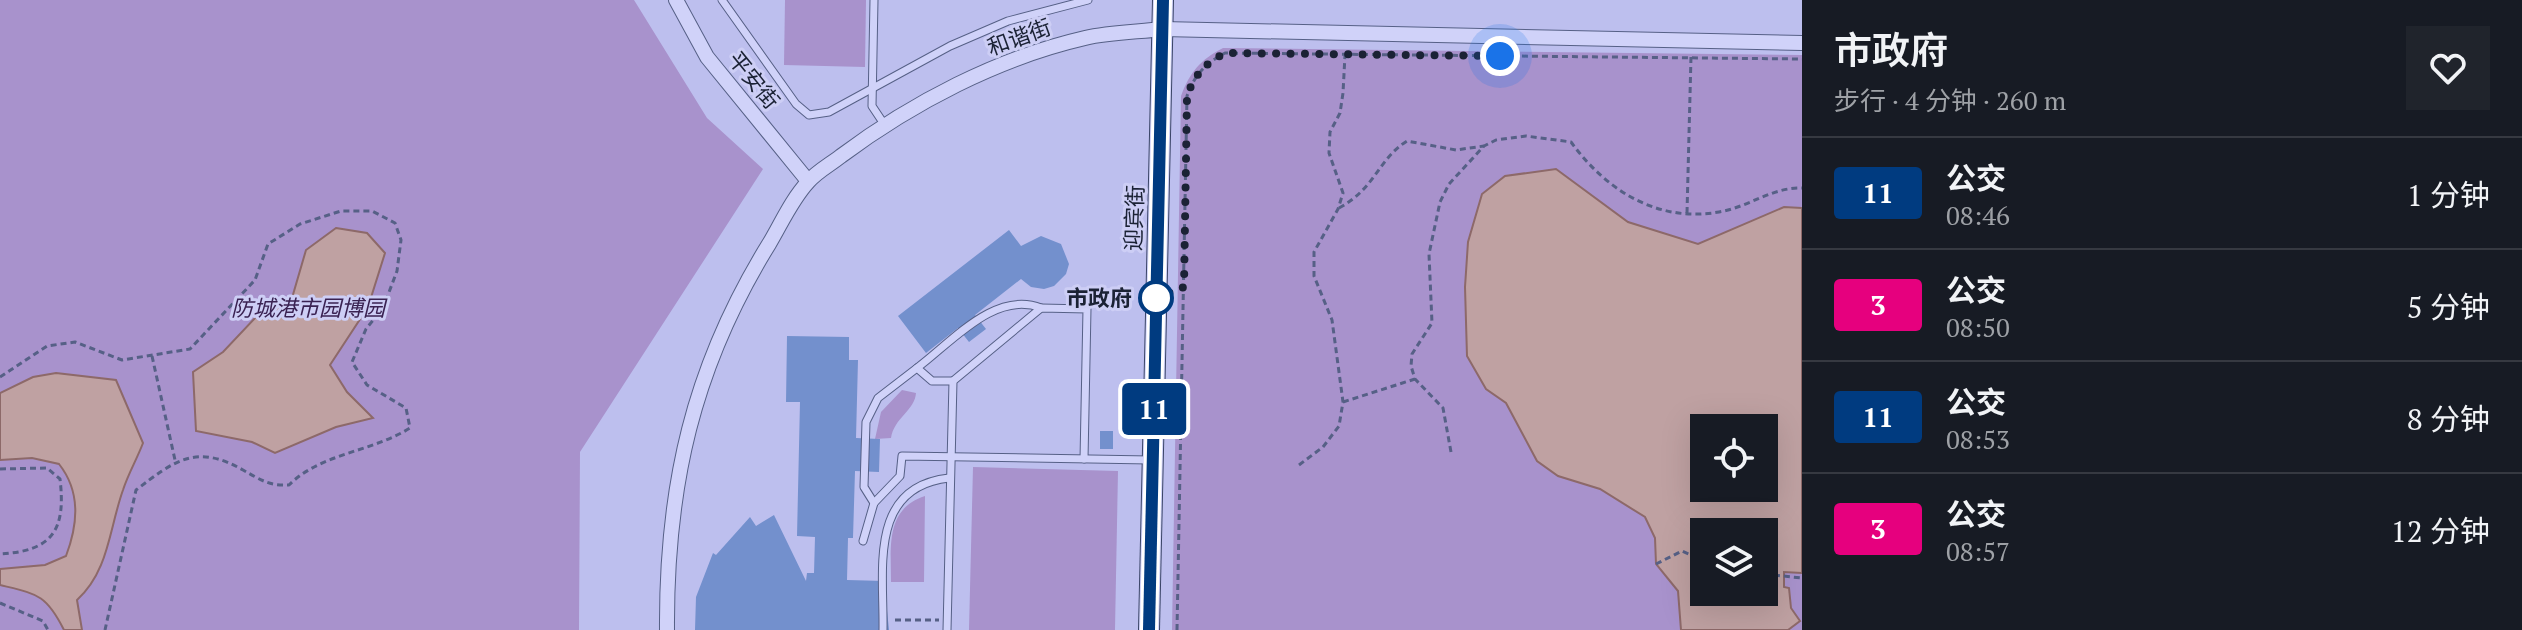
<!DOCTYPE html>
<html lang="zh">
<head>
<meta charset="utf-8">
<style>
	:root { --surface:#171b24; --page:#20242c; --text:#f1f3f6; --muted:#9ea1a6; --line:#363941 }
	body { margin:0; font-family:"PT Serif","Noto Sans SC",serif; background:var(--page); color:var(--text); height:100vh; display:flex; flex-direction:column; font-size:30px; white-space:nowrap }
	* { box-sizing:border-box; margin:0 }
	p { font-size:26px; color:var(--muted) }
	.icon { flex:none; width:44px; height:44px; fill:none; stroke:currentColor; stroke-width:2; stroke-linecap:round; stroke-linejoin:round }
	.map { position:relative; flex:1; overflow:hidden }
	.panel { display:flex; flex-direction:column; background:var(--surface); width:720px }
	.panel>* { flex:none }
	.badge { padding:0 16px; border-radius:6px; font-size:28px; line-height:52px }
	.buttons { position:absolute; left:1690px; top:414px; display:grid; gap:16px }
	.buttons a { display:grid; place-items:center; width:88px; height:88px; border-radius:0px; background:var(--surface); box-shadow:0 8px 32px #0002; font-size:40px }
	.you { position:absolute; width:40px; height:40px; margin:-20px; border:6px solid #fff; border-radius:50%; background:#1a73e8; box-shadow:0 0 0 12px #1a73e833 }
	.map>.badge { position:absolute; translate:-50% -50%; box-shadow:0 0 0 4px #fff }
	.round { display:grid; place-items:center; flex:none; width:84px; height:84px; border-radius:0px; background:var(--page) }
	.headline { display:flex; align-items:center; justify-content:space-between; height:136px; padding:0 32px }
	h1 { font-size:38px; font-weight:600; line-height:60px }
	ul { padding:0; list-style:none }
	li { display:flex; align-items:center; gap:24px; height:112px; padding:0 32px; border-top:2px solid var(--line) }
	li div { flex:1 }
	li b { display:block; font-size:30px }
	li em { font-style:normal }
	li .badge { min-width:88px; font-weight:700; text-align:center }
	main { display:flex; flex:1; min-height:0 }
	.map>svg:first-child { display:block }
</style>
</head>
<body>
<main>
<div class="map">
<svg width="1802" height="630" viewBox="0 0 1802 630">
	<rect width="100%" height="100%" fill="#bdbfee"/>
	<g fill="#a892cc" fill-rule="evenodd">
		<polygon points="0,0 634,0 707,118 763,169 580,452 579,630 0,630"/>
		<polygon points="785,0 866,0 865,67 784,65"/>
		<path d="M1223,48L1802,55V630H1172L1181,96C1190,72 1200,60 1223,48ZM1704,428H1764V488H1704ZM1704,532H1764V592H1704Z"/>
		<path d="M902,390L916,393C915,410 894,418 891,438L875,439L881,412Z"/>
		<polygon points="973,467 1118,471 1115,630 969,630"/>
		<path d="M925,496L924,582H891C891,547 885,509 925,496Z"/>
	</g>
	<g fill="#bfa1a2" stroke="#8d6969" stroke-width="2" fill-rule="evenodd">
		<path d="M1556,169L1628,222L1698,244L1784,207L1802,208V573L1784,572V587L1789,588L1791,608L1800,621L1788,630H1681L1678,591L1656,564L1655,538L1645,517L1600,489L1558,476L1537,461L1506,403L1486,389L1467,356L1465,287L1468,242L1482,194L1505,176ZM1764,428V488H1704V428ZM1764,532V592H1704V532Z"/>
		<polygon points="336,228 367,233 385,253 368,307 330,365 347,392 373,418 336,427 275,453 252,442 196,431 193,372 223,352 255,318 292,298 306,250"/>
		<path d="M56,373L116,380L143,443C137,459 128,474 123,490C109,529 109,571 77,600L82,630H64C46,594 37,594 0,585V569L45,565L66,556C78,524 81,492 59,464L32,458L0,460V393L33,377Z"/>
	</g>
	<g fill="#7390cd">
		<polygon points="1009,230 1021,246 1041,236 1061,244 1069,264 1066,274 1054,286 1044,289 1031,287 1021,279 975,315 986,329 969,342 958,328 926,353 898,316"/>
		<polygon points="787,336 849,337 849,360 858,360 856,438 880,439 879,472 855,471 853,538 848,538 847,580 884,581 889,630 695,630 696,597 713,553 716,555 750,517 756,526 774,515 806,581 807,573 814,573 815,537 797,536 800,402 786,402"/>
		<rect x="1100" y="431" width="13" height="18"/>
	</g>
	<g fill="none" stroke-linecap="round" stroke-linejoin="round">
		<g stroke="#566086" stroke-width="9">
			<g id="service">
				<polyline points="722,0 796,104 809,115 829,112 950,46 1008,21 1088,0"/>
				<polyline points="874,0 872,106 884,124"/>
				<path d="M917,368C952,342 995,290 1041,308"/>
				<polyline points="874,503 864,487 866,422 878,398 917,368 932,381 953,381"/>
				<polyline points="863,541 874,503 900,476 902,456 1150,460"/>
				<path d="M883,630C884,569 868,487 949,478"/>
				<polyline points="947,630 953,381 1041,308 1087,309 1084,459"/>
			</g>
		</g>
		<g stroke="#566086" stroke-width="16">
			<g id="minor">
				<polyline points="676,0 707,57 808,181"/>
				<path d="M667,630C666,486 693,367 769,244C781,224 792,199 808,182C816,172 831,164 841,156C912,103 998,58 1085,38C1110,32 1138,32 1163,29L1802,43"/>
			</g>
		</g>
		<g stroke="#3a4567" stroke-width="22">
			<polyline id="secondary" points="1149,630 1163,0"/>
		</g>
		<g stroke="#566086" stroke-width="3" stroke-dasharray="6 4" stroke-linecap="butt">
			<path d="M1339,208C1376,188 1378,159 1407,141L1456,150L1484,146"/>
			<polyline points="1687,213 1691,56"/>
			<polyline points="152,356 175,460"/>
			<path d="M0,377L47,346L75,342L122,360L190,349L255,280L268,244L300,224L341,211H372L395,223L401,240L397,271L383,308L366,329L352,362L367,385L406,408L410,428C372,452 321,453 289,485C269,486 261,480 243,470C196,443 174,461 136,490L105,630"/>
			<polyline points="1343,402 1415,379"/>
			<path d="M1451,452L1443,408L1415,379L1411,366L1412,354L1432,323L1429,254L1440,202L1449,184L1484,146L1496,140L1526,136L1571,142C1606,190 1657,223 1719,212C1749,207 1772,187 1802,188"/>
			<polyline points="1299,465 1323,447 1339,426 1343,402 1332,320 1314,276 1314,252 1338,209 1343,193 1329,153 1330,132 1340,113 1343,93 1345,55"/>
			<path d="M0,469L47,468L60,479C66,530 53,551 0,554"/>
			<polyline points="1656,564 1682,551 1704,561"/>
			<polyline points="1764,574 1802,578"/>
			<polyline points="0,603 43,621 48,630"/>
			<polyline points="895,620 939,620"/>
			<path d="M1177,630L1187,96C1195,74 1205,64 1225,53L1802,59"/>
		</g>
		<use href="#service" stroke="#d0d2f9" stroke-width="7"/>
		<use href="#minor" stroke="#d0d2f9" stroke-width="14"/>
		<use href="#secondary" stroke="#d0d2f9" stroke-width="20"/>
	</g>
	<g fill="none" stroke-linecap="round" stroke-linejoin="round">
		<g stroke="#fff" stroke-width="18">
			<polyline id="line" points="1149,630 1163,0"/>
		</g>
		<use href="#line" stroke="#003b80" stroke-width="12"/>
		<path stroke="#1b2235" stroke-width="8" stroke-dasharray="0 14.4" d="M1156,298L1184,287L1187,96C1195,74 1205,64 1225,53L1500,56"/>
	</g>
	<circle fill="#fff" stroke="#003b80" stroke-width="4" cx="1156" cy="298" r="16"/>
	<g text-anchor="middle" stroke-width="6" stroke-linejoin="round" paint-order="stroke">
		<g font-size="22" fill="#1b2235" stroke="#cdcef5">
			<text transform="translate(1019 37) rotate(-20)" y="8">和谐街</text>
			<text transform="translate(754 80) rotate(51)" y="8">平安街</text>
			<text transform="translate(1134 218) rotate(-88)" y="8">迎宾街</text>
		</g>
		<g font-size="22" font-weight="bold" fill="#1b2235" stroke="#cdcef5" text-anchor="end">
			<text x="1132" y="306">市政府</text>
		</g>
		<g font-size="22" font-style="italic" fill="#3a2252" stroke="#cdcef5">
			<text x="308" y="316">防城港市园博园</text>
		</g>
	</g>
</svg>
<div class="buttons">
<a><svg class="icon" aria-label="locate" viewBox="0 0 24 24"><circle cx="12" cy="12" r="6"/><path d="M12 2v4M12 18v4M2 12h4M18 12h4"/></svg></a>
<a><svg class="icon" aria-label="layers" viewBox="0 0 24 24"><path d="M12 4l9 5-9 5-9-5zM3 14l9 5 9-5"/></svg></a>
</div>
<div class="you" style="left:1500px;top:56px"></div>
<b class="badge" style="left:1154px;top:409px;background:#003b80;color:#fff">11</b>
</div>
<section class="panel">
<div class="headline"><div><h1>市政府</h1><p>步行 · 4 分钟 · 260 m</p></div><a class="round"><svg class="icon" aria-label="heart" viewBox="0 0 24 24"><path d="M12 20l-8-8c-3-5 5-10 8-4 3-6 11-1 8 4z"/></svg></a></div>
<ul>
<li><span class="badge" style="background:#003b80;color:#fff">11</span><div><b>公交</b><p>08:46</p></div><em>1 分钟</em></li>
<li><span class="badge" style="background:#e6007e;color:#fff">3</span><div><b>公交</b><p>08:50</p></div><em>5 分钟</em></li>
<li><span class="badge" style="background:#003b80;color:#fff">11</span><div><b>公交</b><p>08:53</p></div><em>8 分钟</em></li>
<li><span class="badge" style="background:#e6007e;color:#fff">3</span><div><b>公交</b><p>08:57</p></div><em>12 分钟</em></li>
</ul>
</section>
</main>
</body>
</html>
